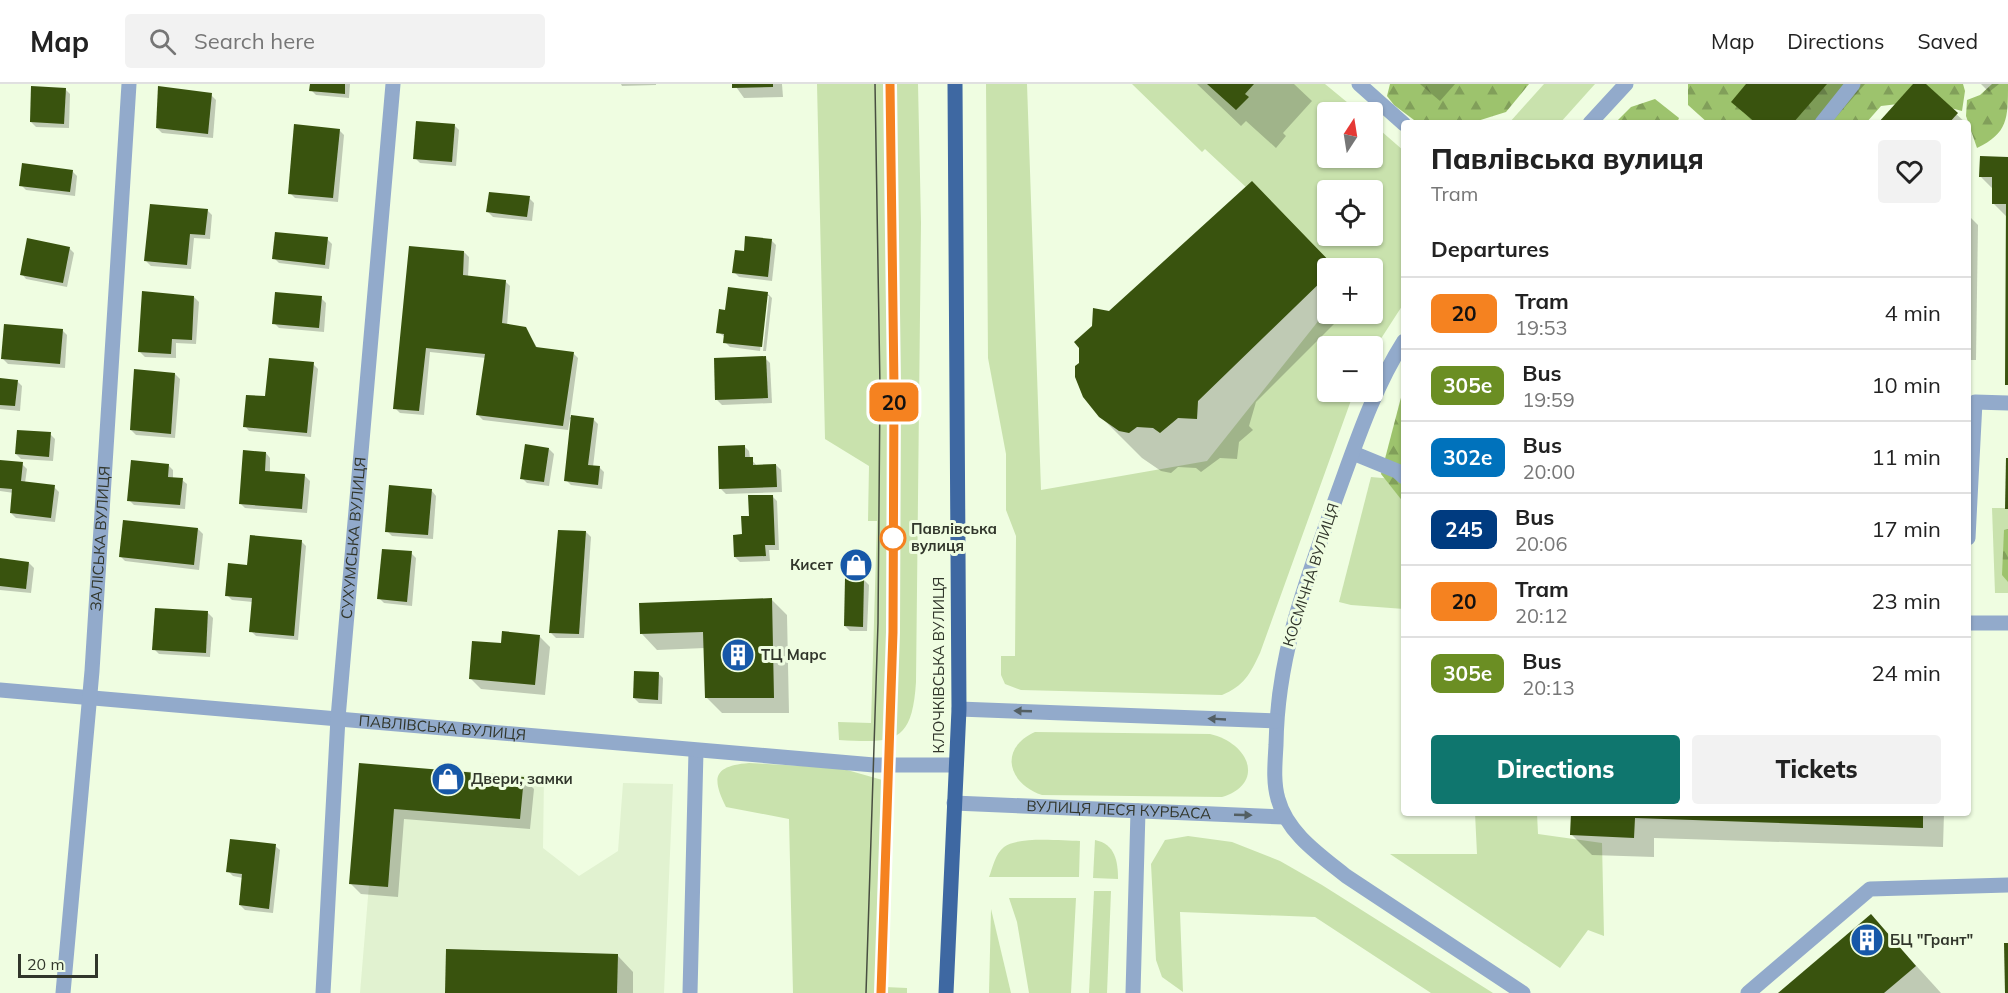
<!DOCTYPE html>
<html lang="en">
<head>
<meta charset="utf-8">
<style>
	:root { --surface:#fff; --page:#f2f2f2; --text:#222; --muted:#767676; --line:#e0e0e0; --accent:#0f766e }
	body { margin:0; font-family:Mulish,sans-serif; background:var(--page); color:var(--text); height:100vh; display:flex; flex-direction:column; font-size:22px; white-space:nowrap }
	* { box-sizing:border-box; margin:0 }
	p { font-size:20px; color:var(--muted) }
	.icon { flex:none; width:33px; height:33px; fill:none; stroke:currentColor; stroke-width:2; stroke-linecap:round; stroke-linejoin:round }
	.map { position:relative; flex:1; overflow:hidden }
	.drawer { position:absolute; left:1401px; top:36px; width:570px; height:696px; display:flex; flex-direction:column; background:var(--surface); border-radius:6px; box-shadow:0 2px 4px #0004 }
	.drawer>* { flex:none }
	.badge { padding:0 12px; border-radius:9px; font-size:21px; line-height:39px }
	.needle { width:39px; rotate:12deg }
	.buttons { position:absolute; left:1317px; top:18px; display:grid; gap:12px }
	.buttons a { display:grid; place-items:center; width:66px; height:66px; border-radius:6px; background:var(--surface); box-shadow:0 2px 4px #0004; font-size:30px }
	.scale { position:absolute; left:18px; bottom:15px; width:80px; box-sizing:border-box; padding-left:6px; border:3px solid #31362b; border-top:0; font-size:16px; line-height:21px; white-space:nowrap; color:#31362b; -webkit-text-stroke:4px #effde1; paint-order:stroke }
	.map>.badge { position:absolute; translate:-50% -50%; box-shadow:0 0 0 3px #fff }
	h2 { padding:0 30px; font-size:22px; line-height:54px }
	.round { display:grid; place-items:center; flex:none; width:63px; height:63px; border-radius:6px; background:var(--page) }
	.headline { display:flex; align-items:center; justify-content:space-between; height:102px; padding:0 30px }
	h1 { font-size:28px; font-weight:800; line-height:45px }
	.cta { display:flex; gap:12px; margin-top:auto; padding:12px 30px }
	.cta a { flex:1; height:69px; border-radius:6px; background:var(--accent); color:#fff; font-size:24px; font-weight:800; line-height:69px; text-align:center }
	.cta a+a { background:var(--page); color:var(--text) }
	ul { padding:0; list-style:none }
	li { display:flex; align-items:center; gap:18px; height:72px; padding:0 30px; border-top:2px solid var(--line) }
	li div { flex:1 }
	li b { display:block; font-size:22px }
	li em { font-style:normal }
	li .badge { min-width:66px; font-weight:700; text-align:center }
	header { display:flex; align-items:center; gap:36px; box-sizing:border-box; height:84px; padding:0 30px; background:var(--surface); border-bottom:2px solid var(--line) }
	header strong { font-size:28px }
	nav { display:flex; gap:33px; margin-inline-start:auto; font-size:21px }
	.search { width:420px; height:54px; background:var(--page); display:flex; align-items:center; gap:15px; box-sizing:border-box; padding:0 21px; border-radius:6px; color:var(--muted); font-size:22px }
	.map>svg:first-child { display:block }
</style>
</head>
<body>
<header>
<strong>Map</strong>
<div class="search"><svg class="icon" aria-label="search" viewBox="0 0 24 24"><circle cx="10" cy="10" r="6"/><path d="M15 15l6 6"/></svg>Search here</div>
<nav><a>Map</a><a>Directions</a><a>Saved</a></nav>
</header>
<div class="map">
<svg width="2008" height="909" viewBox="0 0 2008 909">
	<defs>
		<pattern id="forest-firs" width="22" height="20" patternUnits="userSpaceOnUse" patternTransform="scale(1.5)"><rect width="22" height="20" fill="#9dc36d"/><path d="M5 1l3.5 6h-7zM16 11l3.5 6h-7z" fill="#819f5a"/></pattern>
	</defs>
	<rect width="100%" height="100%" fill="#effde1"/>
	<polygon fill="#e1f2d0" points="379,681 544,693 543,764 579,792 618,767 623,699 673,700 664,909 360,909"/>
	<g fill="#c9e2ad" fill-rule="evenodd">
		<path d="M817,0H918L921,139L916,598C912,660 894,659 839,656L838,638L871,639L877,437H868L869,382L825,355Z"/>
		<path d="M986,0H1027L1041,406L1207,377L1327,226L1328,230H1372V184H1333L1205,65L1202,68L1132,0H1325L1359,28H1328V74H1372L1373,40L1404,67V219L1373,267L1372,262H1328V308H1354L1260,569C1250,590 1244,602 1222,611L1021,606L1005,600L1001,591V572H1015L1016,452L1006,426V370L988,274ZM1328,106H1372V152H1328Z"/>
		<polygon points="1544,0 1595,0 1560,39 1509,39"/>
		<polygon points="1371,393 1393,395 1404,414 1404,525 1351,521 1339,518"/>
		<polygon points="1992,424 2008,424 2008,509 1995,509"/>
		<path d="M1035,648L1210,650C1249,659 1266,699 1222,713L1042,711C1007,699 999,664 1035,648Z"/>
		<path d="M749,679L840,684L893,699L885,903L907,904V909H793L789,735L726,723C711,693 714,682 749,679Z"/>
		<polygon points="1475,729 1537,729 1538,750 1602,759 1604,852 1588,846 1560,884 1390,770 1477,770"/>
		<polygon points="1188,752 1232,758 1280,777 1322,801 1493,909 1431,909 1315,833 1180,828 1183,908 1162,893 1156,876 1151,780 1165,756"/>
		<path d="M1095,756C1115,760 1118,777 1118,795L1093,794Z"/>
		<path d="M1080,757L1079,793H989C993,783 995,770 1004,763C1019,752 1061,757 1080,757Z"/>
		<polygon points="1094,807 1111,807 1107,909 1089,909"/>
		<polygon points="1009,814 1076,814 1071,909 1029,909 1017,838"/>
		<polygon points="991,825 1011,909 989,909"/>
	</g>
	<g fill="url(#forest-firs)">
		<polygon points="1390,0 1529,0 1506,28 1471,39 1418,39 1394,21 1387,12"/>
		<polygon points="1688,0 1963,0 1965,7 1962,27 1924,17 1881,22 1866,39 1708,39 1688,21"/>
		<path d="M1992,0H2008C2008,35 2008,49 1977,64L1966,32L1967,16L1980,11Z"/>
		<polygon points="1655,15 1679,34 1677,39 1615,39 1631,23"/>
		<polygon points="1404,302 1404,419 1381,390"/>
		<polygon points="2008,445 2008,498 2002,491 2004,446"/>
	</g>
	<g fill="#0003">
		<polygon points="311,0 350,0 349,14 316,11 311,6"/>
		<polygon points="621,0 656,0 656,1 622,2"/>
		<polygon points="734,0 782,0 783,13 744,14"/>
		<polygon points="1197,0 1294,0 1312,17 1283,49 1286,52 1276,64 1246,37 1241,42"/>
		<polygon points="1420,0 1455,0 1440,17"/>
		<polygon points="1748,0 1865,0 1831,39 1754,39 1733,17"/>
		<polygon points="1915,0 1923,0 1966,39 1880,39"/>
		<polygon points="1981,0 1999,0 1989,8"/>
		<polygon points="65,5 70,10 69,44 36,43 31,38"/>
		<polygon points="211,11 216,16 213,54 162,49 157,44"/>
		<polygon points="454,41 459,46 456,82 420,79 415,74"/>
		<polygon points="339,46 344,51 338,118 295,114 290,109"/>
		<polygon points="2008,74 2008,302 2007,133 1993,119 1993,105 1981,93"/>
		<polygon points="72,87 77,92 75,112 26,106 21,101"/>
		<polygon points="529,114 534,119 532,137 493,133 488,128"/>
		<polygon points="207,126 212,131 210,155 194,154 191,185 151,182 146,177"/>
		<polygon points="1280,127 1335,184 1328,184 1328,230 1344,230 1256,318 1249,342 1253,346 1239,358 1237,375 1220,374 1201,388 1196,384 1178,383 1171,389 1161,387 1142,374 1100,332 1081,279 1109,228"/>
		<polygon points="1968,131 1978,141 1976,276 1968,276"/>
		<polygon points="327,155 332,160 329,185 279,179 274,174"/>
		<polygon points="771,156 776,161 772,197 739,193 734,188 745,168"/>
		<polygon points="69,164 74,169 67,203 26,195 22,190"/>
		<polygon points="464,168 469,173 468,193 505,197 510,202 507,242 525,244 538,265 573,269 578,274 570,333 593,335 598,340 593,383 599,383 604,388 602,405 571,401 566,396 572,335 570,335 568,346 483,336 478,331 486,274 430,268 424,331 400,329 395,324"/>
		<polygon points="767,209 772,214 766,267 763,267 769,212 766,212 760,267 730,263 725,258 725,253 718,248 727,227"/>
		<polygon points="194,213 199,218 196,260 176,259 176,274 145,273 140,268"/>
		<polygon points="321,214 326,219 324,248 279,244 274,239"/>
		<polygon points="62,246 67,251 65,284 8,280 3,275"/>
		<polygon points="765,274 770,279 772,319 722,321 717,316"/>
		<polygon points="313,280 318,285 311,353 249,347 245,342 266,314"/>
		<polygon points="175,290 180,295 175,354 136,351 131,346"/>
		<polygon points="0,296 17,297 22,302 20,327 0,325"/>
		<polygon points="50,350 55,355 53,377 21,375 16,370"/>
		<polygon points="744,362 749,367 750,374 757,382 776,381 781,386 782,408 726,410 721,405"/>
		<polygon points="549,365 554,370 549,402 527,399 522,394"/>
		<polygon points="266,369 270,374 270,389 305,392 310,397 307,429 245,424 240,419"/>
		<polygon points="0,377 22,380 27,385 25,399 54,403 59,408 55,438 16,434 11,429 14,409 0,407"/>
		<polygon points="168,381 173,386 173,395 182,396 187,400 185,425 134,421 129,416"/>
		<polygon points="432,407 436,412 433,455 392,452 387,447"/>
		<polygon points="772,412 777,417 779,466 769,466 770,477 740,478 735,473 751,433"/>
		<polygon points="198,445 203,450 199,486 125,477 120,472"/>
		<polygon points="586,448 591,453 584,554 556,554 551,549"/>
		<polygon points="301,457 306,462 298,556 256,552 251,547 253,518 232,516 227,511 248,483"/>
		<polygon points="411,469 416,474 412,522 384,519 379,514"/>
		<polygon points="0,475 29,479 34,484 31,509 0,506"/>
		<polygon points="865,475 870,480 869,493 847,492 842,487"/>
		<polygon points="864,496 869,501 867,547 850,547 845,542"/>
		<polygon points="772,516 787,531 789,629 722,629 706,613 705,564 657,566 642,550"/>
		<polygon points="208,529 213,534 210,573 159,570 154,565"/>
		<polygon points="539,552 550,563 545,611 481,605 471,595 502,561"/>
		<polygon points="658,589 663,594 662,620 639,619 634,614"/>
		<polygon points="360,681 523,694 534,705 530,745 404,735 398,813 361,810 351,800"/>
		<polygon points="1572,729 1944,729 1943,763 1654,754 1654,773 1592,771 1572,751"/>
		<polygon points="275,762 280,766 273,829 245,826 240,821 243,794 233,792 228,787"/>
		<polygon points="1871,832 1941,909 1781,909"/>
		<polygon points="618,872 633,888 633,909 446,909"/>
	</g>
	<g fill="#39530e">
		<polygon points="310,0 345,0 345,10 309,7"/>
		<polygon points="732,0 773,0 773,3 732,4"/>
		<polygon points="1207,0 1254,0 1245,10 1249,13 1236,26"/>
		<polygon points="1746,0 1827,0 1793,39 1756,39 1731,18"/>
		<polygon points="1913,0 1926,0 1958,29 1949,39 1878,39"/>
		<polygon points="31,2 66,4 64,40 30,38"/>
		<polygon points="158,2 212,9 208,50 156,44"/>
		<polygon points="416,37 455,40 452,78 413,75"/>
		<polygon points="294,40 340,45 333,114 288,110"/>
		<polygon points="1980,72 2008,73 2008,301 2005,301 2006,120 1992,120 1992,93 1979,93"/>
		<polygon points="22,79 73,86 70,108 19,102"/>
		<polygon points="1252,97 1336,184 1328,184 1328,191 1198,317 1197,335 1178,334 1160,349 1153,344 1137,343 1129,349 1119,347 1099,333 1083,313 1075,293 1075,282 1079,279 1079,264 1074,258 1092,242 1093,224 1109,227"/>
		<polygon points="489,108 530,112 527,133 486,128"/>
		<polygon points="150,120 208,125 205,151 190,150 187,181 144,177"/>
		<polygon points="275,148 328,153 325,181 272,175"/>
		<polygon points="745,152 772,155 768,193 732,189 735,166 744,167"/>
		<polygon points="27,154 70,163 63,199 20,191"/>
		<polygon points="409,162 464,167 463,191 506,196 502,239 526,243 536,263 574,268 563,342 476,331 485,270 426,264 419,327 393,325"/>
		<polygon points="728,203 768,208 762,263 723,259 724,250 716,249 719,225 725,226"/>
		<polygon points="142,207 194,212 192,256 172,255 171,270 138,268"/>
		<polygon points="275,208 322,212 319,244 272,240"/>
		<polygon points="4,240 63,245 60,280 1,275"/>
		<polygon points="766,272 768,314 715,316 714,274"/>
		<polygon points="269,274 314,278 307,349 243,343 246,311 265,312"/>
		<polygon points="134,285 175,289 171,350 130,346"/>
		<polygon points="0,294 18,296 15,322 0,321"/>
		<polygon points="571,331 594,334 588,381 600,382 598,401 564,397"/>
		<polygon points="17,346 51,348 49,373 15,370"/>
		<polygon points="525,360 549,364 544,398 520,395"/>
		<polygon points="745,361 745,373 753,373 753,381 776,380 777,403 719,405 718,362"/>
		<polygon points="243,366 266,368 265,387 305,390 302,425 239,420"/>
		<polygon points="2006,374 2008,374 2008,425 2005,425"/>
		<polygon points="0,376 23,378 21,397 55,401 51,434 10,429 12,405 0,404"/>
		<polygon points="131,376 169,380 168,393 183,394 180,421 127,417"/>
		<polygon points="389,401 432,405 428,451 385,448"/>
		<polygon points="748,411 773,411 775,461 765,461 766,472 734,473 733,451 742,450 741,432 749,432"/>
		<polygon points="123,436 198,444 194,481 119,473"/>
		<polygon points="558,446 586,447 579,550 549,549"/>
		<polygon points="250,451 302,456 294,552 249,548 252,514 225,512 228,479 247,481"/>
		<polygon points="382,465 412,467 407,518 377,515"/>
		<polygon points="841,473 866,474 865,489 840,488"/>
		<polygon points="0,474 29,478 26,505 0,502"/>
		<polygon points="845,494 864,495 863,543 844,542"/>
		<polygon points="772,514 774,614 705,614 703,548 640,550 639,519"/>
		<polygon points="155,524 208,527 206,569 152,566"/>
		<polygon points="502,547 540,551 535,601 469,595 472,557 501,559"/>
		<polygon points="634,587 659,588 658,616 633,614"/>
		<polygon points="359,679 524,693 520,735 394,725 388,803 349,800"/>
		<polygon points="1571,729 1923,729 1923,744 1635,734 1634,754 1570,751"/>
		<polygon points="230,755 276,760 269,825 239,821 242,790 226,788"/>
		<polygon points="1871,830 1916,882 1884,909 1778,909"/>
		<polygon points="2004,859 2008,859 2008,909 2005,909"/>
		<polygon points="446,865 618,870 617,909 445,909"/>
	</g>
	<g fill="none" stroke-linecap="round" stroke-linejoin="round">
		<g stroke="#92aacb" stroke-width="15">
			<polyline points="1359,0 1404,40"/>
			<polyline points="1822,39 1853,0"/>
			<polyline points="1968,454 1975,318 2008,319"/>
			<polyline points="690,909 696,667"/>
			<polyline points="1133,909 1138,727"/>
			<polyline points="1748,909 1870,805 2008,801"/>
		</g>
		<g stroke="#92aacb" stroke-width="15">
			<polyline points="1353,369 1397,387 1404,393"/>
			<polyline points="1968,539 2008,539"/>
			<path id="s1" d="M0,606L874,681H956"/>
			<path id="s2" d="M63,909L92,587L129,0"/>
			<path id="s3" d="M323,909L338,634L393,0"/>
		</g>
		<g stroke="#92aacb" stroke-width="15">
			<polyline points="1590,39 1626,0"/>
			<path d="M1404,257C1374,304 1356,359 1337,411C1307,495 1277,570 1276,661C1275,679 1273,698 1278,715C1287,749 1320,771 1346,792L1523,909"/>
			<polyline points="959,625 1276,637"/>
			<path id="s4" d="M954,719L1284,733"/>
		</g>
		<polyline stroke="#3e68a2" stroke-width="15" points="946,909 959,625 955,0"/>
		<g stroke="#484e41" stroke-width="1.5">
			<polyline points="866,909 878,539 880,304 875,0"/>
			<polyline points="881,909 893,548 894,303 890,0"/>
		</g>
	</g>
	<defs><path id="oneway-solid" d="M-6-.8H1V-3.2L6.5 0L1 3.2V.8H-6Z" transform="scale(1.5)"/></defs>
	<g fill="#535f63">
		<use href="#oneway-solid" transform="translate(1023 627) rotate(-178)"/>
		<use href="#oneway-solid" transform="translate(1217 635) rotate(-177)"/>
		<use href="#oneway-solid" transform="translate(1243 731) rotate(2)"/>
	</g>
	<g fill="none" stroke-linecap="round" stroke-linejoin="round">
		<g stroke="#fff" stroke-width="14">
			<polyline id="line" points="881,909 893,548 894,303 890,0"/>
		</g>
		<use href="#line" stroke="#f58220" stroke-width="9"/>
	</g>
	<defs>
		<g id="shop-disc" transform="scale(1.725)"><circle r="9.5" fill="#1758a8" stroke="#effde1"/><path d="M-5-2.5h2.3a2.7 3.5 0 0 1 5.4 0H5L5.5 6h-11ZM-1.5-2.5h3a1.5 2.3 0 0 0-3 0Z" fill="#fff"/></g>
		<g id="building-disc" transform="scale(1.725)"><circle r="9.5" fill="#1758a8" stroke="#effde1"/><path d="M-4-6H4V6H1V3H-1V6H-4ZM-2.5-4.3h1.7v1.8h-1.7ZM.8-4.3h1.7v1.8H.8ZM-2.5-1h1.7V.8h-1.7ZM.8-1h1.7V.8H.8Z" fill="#fff"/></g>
	</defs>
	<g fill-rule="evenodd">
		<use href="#shop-disc" x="856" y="481"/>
		<use href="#building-disc" x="738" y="571"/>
		<use href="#shop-disc" x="448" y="695"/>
		<use href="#building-disc" x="1867" y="856"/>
	</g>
	<circle fill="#fff" stroke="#f58220" stroke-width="3" cx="893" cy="454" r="12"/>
	<g text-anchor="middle" stroke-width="6" stroke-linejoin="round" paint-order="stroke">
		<g font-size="15" font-weight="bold" fill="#31362b" stroke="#effde1" text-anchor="start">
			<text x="911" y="450">Павлівська<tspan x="911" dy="17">вулиця</tspan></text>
		</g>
		<g font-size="15" fill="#31362b" stroke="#effde1">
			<text dy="5" stroke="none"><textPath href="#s3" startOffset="456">СУХУМСЬКА ВУЛИЦЯ</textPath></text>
			<text dy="5" stroke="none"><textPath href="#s2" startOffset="456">ЗАЛІСЬКА ВУЛИЦЯ</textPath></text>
			<text transform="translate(1311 491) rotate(-72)" y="5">КОСМІЧНА ВУЛИЦЯ</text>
			<text transform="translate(939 581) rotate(-90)" y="5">КЛОЧКІВСЬКА ВУЛИЦЯ</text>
			<text dy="5" stroke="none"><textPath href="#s1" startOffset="444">ПАВЛІВСЬКА ВУЛИЦЯ</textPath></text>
			<text dy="5" stroke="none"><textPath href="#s4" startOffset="165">ВУЛИЦЯ ЛЕСЯ КУРБАСА</textPath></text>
		</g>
		<g font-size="15" font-weight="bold" fill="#31362b" stroke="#effde1" text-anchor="start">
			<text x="833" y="486" text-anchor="end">Кисет</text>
			<text x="761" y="576">ТЦ Марс</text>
			<text x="471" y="700">Двери, замки</text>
			<text x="1890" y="861">БЦ "Грант"</text>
		</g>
	</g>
</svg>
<div class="buttons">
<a><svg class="needle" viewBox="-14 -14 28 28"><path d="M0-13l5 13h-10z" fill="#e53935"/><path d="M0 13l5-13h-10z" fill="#767676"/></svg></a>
<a><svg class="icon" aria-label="locate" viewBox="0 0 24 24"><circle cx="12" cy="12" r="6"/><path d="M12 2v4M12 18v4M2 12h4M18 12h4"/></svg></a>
<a>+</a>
<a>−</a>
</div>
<div class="scale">20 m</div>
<b class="badge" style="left:894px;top:318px;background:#f58220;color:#111">20</b>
<section class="drawer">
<div class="headline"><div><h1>Павлівська вулиця</h1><p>Tram</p></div><a class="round"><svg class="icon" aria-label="heart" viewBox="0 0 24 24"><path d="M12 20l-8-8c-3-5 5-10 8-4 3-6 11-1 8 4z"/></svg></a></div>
<h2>Departures</h2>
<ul>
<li><span class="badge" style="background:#f58220;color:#111">20</span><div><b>Tram</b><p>19:53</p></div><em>4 min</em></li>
<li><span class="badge" style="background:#6b8e23;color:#fff">305e</span><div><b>Bus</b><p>19:59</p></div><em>10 min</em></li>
<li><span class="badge" style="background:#0072bc;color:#fff">302е</span><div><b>Bus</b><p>20:00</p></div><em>11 min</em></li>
<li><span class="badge" style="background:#003b80;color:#fff">245</span><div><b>Bus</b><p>20:06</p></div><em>17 min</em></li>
<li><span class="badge" style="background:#f58220;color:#111">20</span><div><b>Tram</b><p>20:12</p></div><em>23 min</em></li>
<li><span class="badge" style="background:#6b8e23;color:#fff">305e</span><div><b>Bus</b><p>20:13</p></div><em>24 min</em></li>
</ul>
<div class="cta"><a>Directions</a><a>Tickets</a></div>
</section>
</div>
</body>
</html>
